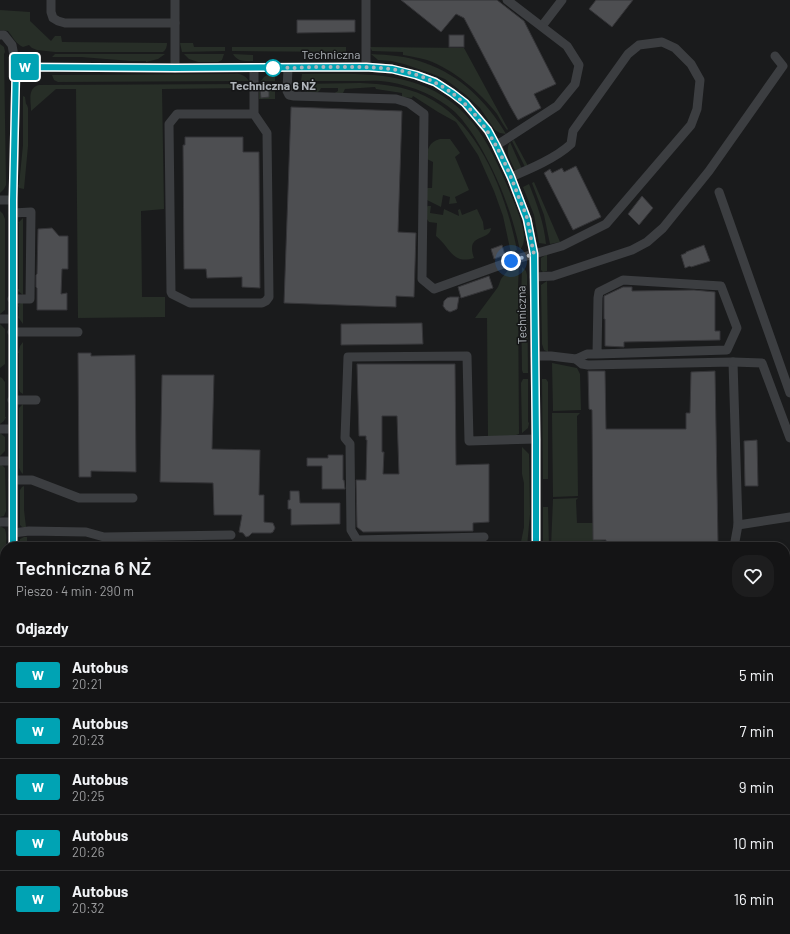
<!DOCTYPE html>
<html lang="pl">
<head>
<meta charset="utf-8">
<style>
	:root { --surface:#141415; --page:#1d1d1e; --text:#f1f3f6; --muted:#9d9ea0; --line:#333334 }
	body { margin:0; font-family:Barlow,sans-serif; background:var(--page); color:var(--text); height:100vh; display:flex; flex-direction:column; font-size:15px; white-space:nowrap }
	* { box-sizing:border-box; margin:0 }
	p { font-size:13px; color:var(--muted) }
	.icon { flex:none; width:22px; height:22px; fill:none; stroke:currentColor; stroke-width:2; stroke-linecap:round; stroke-linejoin:round }
	.map { position:relative; flex:1; overflow:hidden }
	.panel { position:absolute; left:0px; top:542px; width:790px; height:392px; display:flex; flex-direction:column; background:var(--surface); border-radius:16px 16px 0 0; box-shadow:0 2px 6px #0003,0 0 0 1px var(--line) }
	.panel>* { flex:none }
	.badge { padding:0 8px; border-radius:3px; font-size:14px; line-height:26px }
	.you { position:absolute; width:20px; height:20px; margin:-10px; border:3px solid #fff; border-radius:50%; background:#1a73e8; box-shadow:0 0 0 6px #1a73e833 }
	.map>.badge { position:absolute; translate:-50% -50%; box-shadow:0 0 0 2px #fff }
	h2 { padding:0 16px; font-size:15px; line-height:36px }
	.round { display:grid; place-items:center; flex:none; width:42px; height:42px; border-radius:16px; background:var(--page) }
	.headline { display:flex; align-items:center; justify-content:space-between; height:68px; padding:0 16px }
	h1 { font-size:19px; font-weight:600; line-height:30px }
	ul { padding:0; list-style:none }
	li { display:flex; align-items:center; gap:12px; height:56px; padding:0 16px; border-top:1px solid var(--line) }
	li div { flex:1 }
	li b { display:block; font-size:15px }
	li em { font-style:normal }
	li .badge { min-width:44px; font-weight:700; text-align:center }
	.map>svg:first-child { display:block }
</style>
</head>
<body>
<div class="map">
<svg width="790" height="934" viewBox="0 0 790 934">
	<rect width="100%" height="100%" fill="#1a1b1c"/>
	<g fill="#272e27">
		<path d="M0,10L30,12V21L51,41L55,36H61L62,42L167,43C167,46 166,50 163,52H55L37,50L32,48L29,45L23,47C16,44 13,37 8,31L0,30Z"/>
		<polygon points="180,43 193,43 194,47 225,47 225,51 182,52"/>
		<polygon points="0,44 4,47 5,52 4,54 6,185 4,189 0,193"/>
		<polygon points="232,47 346,47 346,52 232,51"/>
		<path d="M370,47L464,48L508,129L507,130C503,125 500,119 497,114C480,92 453,69 427,60C419,58 411,56 403,55V52L372,51Z"/>
		<polygon points="55,54 165,54 158,59 146,62 146,61 131,61 81,57 52,57"/>
		<polygon points="184,54 224,54 222,60 218,62 198,62 189,59"/>
		<path d="M233,54L253,55V61C244,61 238,62 233,54Z"/>
		<polygon points="346,54 360,54 354,60 345,61 345,59 343,58 343,55 346,55"/>
		<path d="M371,54C389,55 408,56 425,63C460,75 487,102 506,134L500,133L495,130L480,108L466,95L445,79L430,73L404,64L391,61L378,60Z"/>
		<path d="M235,74C240,73 246,76 249,81L58,82L54,80L52,75Z"/>
		<polygon points="269,74 275,74 275,81 261,81 264,77"/>
		<path d="M302,74C366,74 428,68 473,123C489,143 499,167 509,190C514,203 525,226 524,239C524,243 522,247 520,250C512,213 499,179 480,146C473,134 465,122 455,112C437,96 413,86 389,82C378,80 367,81 356,81C338,81 320,81 301,81Z"/>
		<path d="M360,83C383,84 404,86 425,96C480,122 506,195 517,250L511,253L503,216L494,191L478,155L456,122L438,112L413,96L412,98L402,97V93L376,89L375,87L345,89L342,95L333,94L338,91V88H321C318,95 313,93 307,92L301,84Z"/>
		<path d="M244,84L245,88L162,89L164,209L141,211L142,297H165V317L78,318L76,89H56L31,111C31,101 27,88 39,85Z"/>
		<rect x="259" y="84" width="16" height="15"/>
		<polygon points="23,96 25,97 26,104 27,105 28,108 28,146 24,189 19,188 18,185 19,185 23,145"/>
		<path d="M440,139H450L460,153L455,157L469,190L455,197L457,203L449,204L450,197L443,195L441,207L427,200L426,188H432L433,162L427,159C427,149 429,142 440,139Z"/>
		<polygon points="514,140 528,166 525,167 512,141"/>
		<path d="M510,142L522,169L515,170C511,161 504,152 510,142Z"/>
		<polygon points="534,182 560,242 550,244 544,215 532,183"/>
		<path d="M529,184C537,204 544,223 546,244L539,243L534,215L523,187Z"/>
		<path d="M428,206H431L430,213L443,215L444,209L459,216L458,210L460,209L462,215L477,209L483,222L484,230L491,228C490,242 465,232 474,258C452,265 450,247 436,236L437,223L429,222L426,218V207Z"/>
		<polygon points="0,211 3,214 5,219 5,310 0,314"/>
		<polygon points="23,218 23,295 18,291 18,289 19,289 19,223 18,223"/>
		<polygon points="547,254 547,271 543,272 541,270 541,258"/>
		<polygon points="512,265 519,266 518,287 519,434 513,436 488,436 487,318 475,318 498,287 501,279"/>
		<polygon points="522,267 526,271 527,275 528,373 523,373 522,370 521,301"/>
		<polygon points="547,281 548,352 544,350 542,344 541,285"/>
		<polygon points="23,302 23,324 18,317 19,316 19,307 18,306 19,304"/>
		<polygon points="0,324 5,329 5,364 0,368"/>
		<polygon points="23,342 23,394 20,392 19,389 19,353 18,353 20,346"/>
		<polygon points="552,363 577,368 580,374 581,410 553,411"/>
		<polygon points="0,377 2,378 5,382 5,417 6,417 4,421 0,424"/>
		<polygon points="523,379 528,379 528,422 529,423 528,428 522,433 521,383"/>
		<polygon points="542,379 546,379 548,382 548,479 543,479"/>
		<polygon points="23,404 23,474 21,472 19,468 19,408"/>
		<polygon points="552,413 580,413 577,416 578,496 553,497"/>
		<polygon points="0,433 5,437 5,451 0,456"/>
		<polygon points="522,447 529,454 530,514 527,547 520,547 524,527 524,483 522,474"/>
		<polygon points="0,464 3,466 5,468 6,510 6,511 4,516 0,517"/>
		<polygon points="24,486 24,510 26,527 22,527 20,525 20,490 22,487"/>
		<polygon points="578,498 576,500 577,523 593,523 594,539 606,541 606,547 551,547 553,499"/>
		<polygon points="543,507 548,507 549,547 543,547"/>
		<path d="M0,526L5,529C8,537 5,554 3,562H0Z"/>
		<polygon points="24,537 27,537 27,547 20,547 20,539"/>
		<polygon points="790,585 790,597 785,598 785,586"/>
		<polygon points="790,613 790,675 785,674 785,614"/>
		<polygon points="785,700 790,701 790,811 785,810"/>
		<polygon points="487,929 532,929 534,931 534,934 487,934"/>
		<polygon points="683,929 747,929 747,934 678,934 680,933"/>
	</g>
	<g fill="#4d4e51" stroke="#353538" fill-rule="evenodd">
		<polygon points="401,0 497,0 524,21 556,84 534,94 541,108 518,120 510,106 464,18 456,14 441,32"/>
		<polygon points="596,0 633,0 612,27 589,9"/>
		<polygon points="297,20 355,20 355,32 297,33"/>
		<rect x="449" y="35" width="15" height="12"/>
		<polygon points="260,90 269,90 269,97 261,98"/>
		<polygon points="291,107 402,111 398,232 416,233 414,297 396,296 396,307 284,303"/>
		<polygon points="185,137 243,137 243,152 259,152 260,288 242,287 242,277 207,278 206,269 184,269 183,145 185,145"/>
		<polygon points="576,166 601,217 573,230 544,173 550,169 552,173 562,168 564,172"/>
		<polygon points="642,196 653,208 639,225 628,214"/>
		<polygon points="52,228 59,236 68,236 68,269 62,269 61,294 67,293 67,310 37,310 37,288 36,287 36,275 37,274 38,229"/>
		<polygon points="502,245 505,255 494,259 491,249"/>
		<polygon points="704,245 710,261 691,267 690,266 685,268 681,255 686,253 686,252"/>
		<polygon points="489,276 493,288 461,298 458,287"/>
		<polygon points="623,287 632,287 632,291 694,290 715,292 715,331 720,331 720,340 624,342 624,347 605,346 605,319 604,319 604,296"/>
		<polygon points="450,297 459,297 457,309 455,310 450,312 446,310 443,306 444,301 447,298"/>
		<polygon points="422,323 423,344 341,345 341,324"/>
		<polygon points="78,353 91,353 91,356 135,355 136,472 91,471 91,477 79,477"/>
		<path d="M357,364H455L456,465L489,464V522L473,523V531L363,532L357,527L356,480H366L367,440H366V436H359ZM382,416H397L399,474H383L384,452H382Z"/>
		<polygon points="588,371 605,371 606,429 686,429 686,413 690,413 691,372 715,371 718,542 606,545 606,540 593,540 592,410 589,409"/>
		<polygon points="162,375 214,375 212,449 260,450 259,495 264,495 264,522 273,523 275,528 273,532 271,533 252,533 249,536 246,537 243,533 239,532 242,515 214,515 213,483 160,482"/>
		<polygon points="757,440 758,486 745,486 744,441"/>
		<polygon points="328,455 343,455 343,480 344,480 345,489 322,489 322,466 307,466 307,458 328,458"/>
		<polygon points="290,491 299,491 300,503 340,503 340,524 291,525 291,509 288,509 288,500 290,500"/>
	</g>
	<g fill="none" stroke-linecap="round" stroke-linejoin="round">
		<g stroke="#3c3e41" stroke-width="9">
			<polyline points="51,0 51,12 53,18 58,21 65,23 175,23"/>
			<polyline points="175,0 175,68"/>
			<polyline points="542,26 562,0"/>
			<polyline points="0,35 4,35 12,45 16,67 13,200 13,547"/>
			<polyline points="16,67 175,68 366,67 392,69 416,75 435,82 452,93 465,103 477,117 488,131 497,145 511,177 527,219 534,254 536,439 536,547"/>
			<polyline points="366,67 366,0"/>
			<path d="M288,68L287,91L289,95L294,96L396,99L409,103L424,114L422,279L434,289L520,258L562,246L606,224L691,125L697,109L700,80L691,64L675,48L662,42L639,45L628,54L573,131L571,144C556,158 530,169 511,177"/>
			<polyline points="254,114 177,114 169,124 171,292 172,294 190,303 262,303 266,301 269,297 267,133 254,114 254,68"/>
			<polyline points="497,145 557,106 575,84 579,65 567,46 507,0"/>
			<polyline points="719,192 790,393"/>
			<polyline points="0,200 13,200"/>
			<polyline points="534,277 553,276 632,250 647,242 663,228 709,171 783,66 775,56"/>
			<polyline points="12,299 30,299 31,212 13,213"/>
			<polyline points="0,319 12,319"/>
			<polyline points="12,332 78,332"/>
			<polyline points="535,356 551,356 576,359 587,354 597,354 727,350 737,328 721,286 623,280 599,292 598,298 597,354"/>
			<polyline points="576,359 582,364 588,365 733,362 738,525 734,547"/>
			<polyline points="733,362 762,363 790,438"/>
			<polyline points="12,400 36,400"/>
			<polyline points="0,429 13,429"/>
			<polyline points="0,461 13,461"/>
			<polyline points="13,480 32,480 79,498 133,498"/>
			<polyline points="0,522 13,522"/>
			<polyline points="738,525 790,517"/>
			<polyline points="13,533 29,531 86,532 104,537 231,535"/>
			<polyline points="484,537 357,540 351,530 350,444 345,438 348,357 467,356 469,441 536,439"/>
			<polyline points="0,661 5,662"/>
			<polyline points="785,842 786,827"/>
			<polyline points="563,929 566,934"/>
			<polyline points="107,934 107,929"/>
			<polyline points="173,934 173,929"/>
			<polyline points="538,934 538,929"/>
			<polyline points="651,934 651,930 674,931 679,929"/>
			<polyline points="779,934 779,929"/>
		</g>
		<g stroke="#585b5f" stroke-width="11">
			<polyline points="0,592 5,592"/>
			<polyline points="785,606 790,606"/>
			<polyline points="0,612 5,612"/>
			<polyline points="785,681 790,682"/>
		</g>
	</g>
	<g fill="none" stroke-linecap="round" stroke-linejoin="round">
		<g stroke="#fff" stroke-width="9">
			<polyline id="line" points="13,547 13,200 16,67 175,68 366,67 392,69 416,75 435,82 452,93 465,103 477,117 488,130 496,145 511,177 527,219 534,254 536,439 536,547"/>
		</g>
		<use href="#line" stroke="#00a3b4" stroke-width="6"/>
		<path stroke="#afb4ba" stroke-width="4" stroke-dasharray="0 7.2" d="M273,68C279,67 287,68 294,68C307,67 320,67 333,67C361,67 390,66 417,75C471,93 497,140 516,190C519,199 524,208 527,218C530,229 531,242 534,254L511,261"/>
	</g>
	<circle fill="#fff" stroke="#00a3b4" stroke-width="2" cx="273" cy="68" r="8"/>
	<g text-anchor="middle" stroke-width="3" stroke-linejoin="round" paint-order="stroke">
		<g font-size="12" fill="#afb4ba" stroke="#151617">
			<text x="331" y="59">Techniczna</text>
			<text transform="translate(522 315) rotate(-91)" y="4">Techniczna</text>
		</g>
		<g font-size="12" font-weight="bold" fill="#afb4ba" stroke="#151617">
			<text x="273" y="90">Techniczna 6 NŻ</text>
		</g>
	</g>
</svg>
<div class="you" style="left:511px;top:261px"></div>
<b class="badge" style="left:25px;top:67px;background:#00a3b4;color:#fff">W</b>
<section class="panel">
<div class="headline"><div><h1>Techniczna 6 NŻ</h1><p>Pieszo · 4 min · 290 m</p></div><a class="round"><svg class="icon" aria-label="heart" viewBox="0 0 24 24"><path d="M12 20l-8-8c-3-5 5-10 8-4 3-6 11-1 8 4z"/></svg></a></div>
<h2>Odjazdy</h2>
<ul>
<li><span class="badge" style="background:#00a3b4;color:#fff">W</span><div><b>Autobus</b><p>20:21</p></div><em>5 min</em></li>
<li><span class="badge" style="background:#00a3b4;color:#fff">W</span><div><b>Autobus</b><p>20:23</p></div><em>7 min</em></li>
<li><span class="badge" style="background:#00a3b4;color:#fff">W</span><div><b>Autobus</b><p>20:25</p></div><em>9 min</em></li>
<li><span class="badge" style="background:#00a3b4;color:#fff">W</span><div><b>Autobus</b><p>20:26</p></div><em>10 min</em></li>
<li><span class="badge" style="background:#00a3b4;color:#fff">W</span><div><b>Autobus</b><p>20:32</p></div><em>16 min</em></li>
</ul>
</section>
</div>
</body>
</html>
